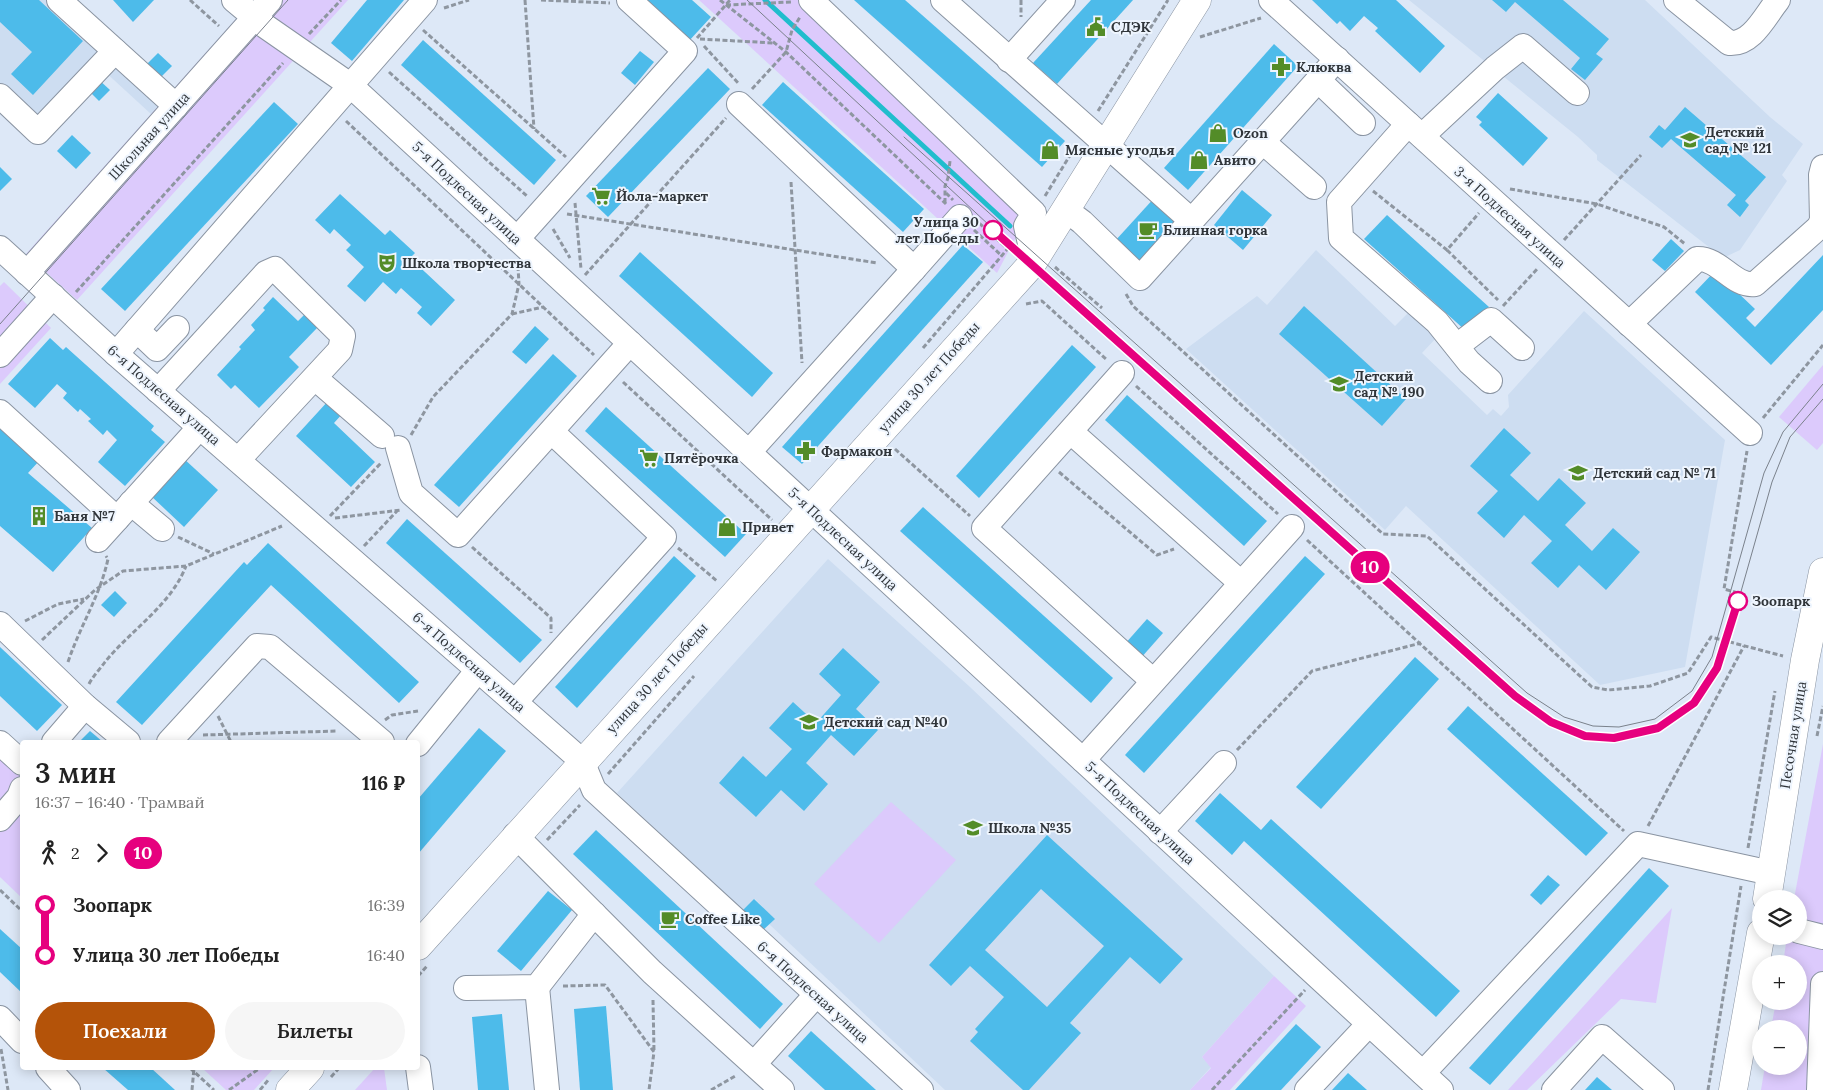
<!DOCTYPE html>
<html lang="ru">
<head>
<meta charset="utf-8">
<style>
	:root { --surface:#fff; --page:#f6f6f6; --text:#222; --muted:#767676; --accent:#b45309 }
	body { margin:0; font-family:Lora,serif; background:var(--page); color:var(--text); height:100vh; display:flex; flex-direction:column; font-size:19px; white-space:nowrap }
	* { box-sizing:border-box; margin:0 }
	p { font-size:16px; color:var(--muted) }
	.icon { flex:none; width:28px; height:28px; fill:none; stroke:currentColor; stroke-width:2; stroke-linecap:round; stroke-linejoin:round }
	.map { position:relative; flex:1; overflow:hidden }
	.details { position:absolute; left:20px; top:740px; width:400px; height:330px; display:flex; flex-direction:column; background:var(--surface); border-radius:5px; box-shadow:0 2px 12px #0003 }
	.details>* { flex:none }
	.badge { padding:0 10px; border-radius:16px; font-size:18px; line-height:32px }
	.tools { position:absolute; left:1752px; top:890px; display:grid; gap:10px }
	.tools a { display:grid; place-items:center; width:55px; height:55px; border-radius:50%; background:var(--surface); box-shadow:0 2px 12px #0003; font-size:25px }
	.map>.badge { position:absolute; translate:-50% -50%; box-shadow:0 0 0 2px #fff }
	.legs { display:flex; align-items:center; gap:8px; height:55px; padding:0 15px; font-size:16px }
	.legs p { margin-inline-start:auto }
	.headline { display:flex; align-items:center; justify-content:space-between; height:85px; padding:0 15px }
	h1 { font-size:28px; font-weight:600; line-height:38px }
	.button { display:flex; gap:10px; margin-top:auto; padding:10px 15px }
	.button a { flex:1; height:58px; border-radius:30px; background:var(--accent); color:#fff; font-size:20px; font-weight:600; line-height:58px; text-align:center }
	.button a+a { background:var(--page); color:var(--text) }
	ul { padding:0 15px; list-style:none }
	li { display:flex; align-items:center; gap:18px; height:50px; font-size:19px }
	li i { display:grid; place-items:center; width:8px; height:100%; margin:0 6px; background:currentColor }
	li i::after { content:''; width:12px; height:12px; margin:-6px; border:4px solid; border-radius:50%; background:var(--surface) }
	li p { margin-inline-start:auto }
	li:first-child i { background:linear-gradient(#0000 50%,currentColor 0) }
	li:last-child i { background:linear-gradient(currentColor 50%,#0000 0) }
	.map>svg:first-child { display:block }
</style>
</head>
<body>
<div class="map">
<svg width="1823" height="1090" viewBox="0 0 1823 1090">
	<rect width="100%" height="100%" fill="#dde8f7"/>
	<g fill="#cdddf1">
		<polygon points="0,0 71,0 170,92 151,114 102,69 33,143 0,113"/>
		<polygon points="1409,0 1645,0 1770,117 1803,144 1782,175 1787,181 1740,250 1723,258 1597,160 1597,155 1578,137"/>
		<polygon points="1316,250 1395,326 1412,309 1439,335 1422,353 1487,415 1493,409 1501,416 1509,407 1508,395 1584,311 1725,440 1685,667 1600,685 1406,506 1385,530 1186,349 1257,296 1267,305"/>
		<polygon points="828,559 970,687 1274,976 1202,1057 1211,1067 1190,1090 945,1090 769,924 774,919 755,899 743,910 617,793"/>
	</g>
	<g fill="#dccafc">
		<polygon points="253,0 348,0 77,300 26,254"/>
		<polygon points="699,0 814,0 1034,203 997,273"/>
		<polygon points="4,282 51,328 0,384 0,286"/>
		<polygon points="1823,365 1823,443 1817,450 1779,417"/>
		<polygon points="1823,744 1823,1090 1761,1090 1765,1066 1799,1066 1799,1029 1771,1029 1776,1001 1799,1001 1799,964 1783,964 1787,936 1799,936 1799,899 1794,899"/>
		<polygon points="0,757 22,778 22,898 0,877"/>
		<polygon points="891,802 956,860 879,943 814,884"/>
		<polygon points="1672,908 1656,1003 1621,999 1527,1090 1508,1090"/>
		<polygon points="1274,976 1306,1006 1230,1090 1190,1090 1211,1068 1202,1057"/>
		<polygon points="202,1068 274,1068 254,1090 226,1090"/>
		<polygon points="375,1068 384,1068 387,1090 355,1090"/>
	</g>
	<g fill="none" stroke-linecap="round" stroke-linejoin="round">
		<polyline stroke="#21bdcd" stroke-width="5" points="765,0 1010,226"/>
	</g>
	<g fill="#4dbbea" fill-rule="evenodd">
		<polygon points="0,0 39,0 83,41 33,95 11,74 32,52 0,22"/>
		<polygon points="113,0 154,0 133,22"/>
		<polygon points="367,0 404,0 352,61 331,43"/>
		<polygon points="642,0 692,0 711,17 688,42"/>
		<polygon points="854,0 905,0 1065,141 1042,167"/>
		<polygon points="1091,0 1133,0 1057,84 1033,63"/>
		<polygon points="1312,0 1396,0 1445,46 1420,73 1375,31 1378,28 1364,16 1350,31 1340,21 1337,24"/>
		<polygon points="1492,0 1563,0 1609,39 1596,54 1603,59 1585,80 1571,69 1580,58 1515,2 1506,12"/>
		<polygon points="423,40 556,160 534,185 401,65"/>
		<polygon points="1274,44 1298,66 1188,190 1164,168"/>
		<polygon points="640,51 654,62 635,85 621,73"/>
		<polygon points="158,53 172,66 160,78 146,65"/>
		<polygon points="708,68 730,89 608,217 586,196"/>
		<polygon points="98,79 110,90 99,101 88,90"/>
		<polygon points="783,82 924,209 903,232 762,105"/>
		<polygon points="1498,93 1548,138 1523,166 1479,125 1482,122 1476,117"/>
		<polygon points="274,102 298,124 125,311 101,289"/>
		<polygon points="1685,107 1766,177 1745,201 1749,205 1740,217 1727,205 1736,195 1671,139 1662,148 1649,137 1659,125 1665,130"/>
		<polygon points="72,135 91,153 76,169 57,151"/>
		<polygon points="0,167 12,179 0,191"/>
		<polygon points="1242,190 1272,215 1243,250 1214,225"/>
		<polygon points="340,194 385,235 390,230 415,253 410,258 455,300 431,326 417,313 422,307 401,288 396,294 383,282 365,302 347,286 364,267 346,250 351,245 334,229 330,234 315,220"/>
		<polygon points="1156,196 1179,222 1140,264 1115,241"/>
		<polygon points="1387,215 1489,307 1466,331 1364,239"/>
		<polygon points="1671,239 1684,251 1665,271 1652,260"/>
		<polygon points="963,245 983,262 802,464 782,447"/>
		<polygon points="640,252 773,373 752,397 619,276"/>
		<polygon points="1823,255 1823,310 1771,365 1695,292 1715,271 1755,309 1746,318 1755,327"/>
		<polygon points="273,297 298,321 304,315 317,328 289,357 299,367 259,408 235,385 231,389 217,375 241,349 239,347 255,330 251,325 265,310 263,308"/>
		<polygon points="1304,306 1406,399 1382,426 1279,334"/>
		<polygon points="535,326 549,339 526,364 512,352"/>
		<polygon points="50,338 63,350 66,347 154,426 151,430 165,442 125,486 98,462 117,440 107,430 103,435 88,421 91,419 80,409 78,412 63,398 67,393 57,384 35,408 8,384"/>
		<polygon points="1072,345 1096,367 979,498 956,476"/>
		<polygon points="553,354 577,376 459,507 434,485"/>
		<polygon points="1127,395 1267,521 1244,546 1105,420"/>
		<polygon points="329,400 343,413 334,423 375,462 351,487 296,436"/>
		<polygon points="606,407 746,534 725,557 585,431"/>
		<polygon points="0,423 40,460 28,473 92,528 53,572 0,526"/>
		<polygon points="1504,428 1531,453 1510,475 1538,501 1559,478 1586,503 1565,525 1592,551 1613,528 1640,552 1606,590 1579,565 1558,588 1531,563 1552,541 1524,515 1504,538 1477,513 1498,491 1470,466"/>
		<polygon points="183,458 218,490 184,527 150,495"/>
		<polygon points="923,507 1113,678 1091,703 900,531"/>
		<polygon points="407,519 542,640 520,663 386,543"/>
		<polygon points="268,543 419,682 399,703 271,585 142,725 116,702 244,562 247,565"/>
		<polygon points="674,556 696,576 577,708 555,687"/>
		<polygon points="1305,556 1325,574 1144,773 1125,755"/>
		<polygon points="115,591 127,603 114,617 101,605"/>
		<polygon points="1147,619 1163,633 1140,659 1124,645"/>
		<polygon points="0,647 62,705 37,731 0,696"/>
		<polygon points="843,648 880,682 856,709 878,730 854,756 831,735 806,763 828,784 804,811 781,790 756,817 719,783 743,756 766,777 792,749 769,728 793,702 816,723 841,695 819,674"/>
		<polygon points="1415,657 1439,679 1321,809 1296,787"/>
		<polygon points="1468,706 1608,833 1586,856 1447,729"/>
		<polygon points="479,728 506,751 418,854 418,799"/>
		<polygon points="90,731 103,742 79,742"/>
		<polygon points="1220,793 1261,830 1271,819 1460,991 1436,1017 1244,841 1232,855 1195,821"/>
		<polygon points="596,830 783,1004 760,1029 573,854"/>
		<path d="M1047,835L1183,959L1160,984L1130,957L1070,1023L1081,1033L1029,1090H1023L970,1041L978,1032L975,1029L1004,997L970,966L951,986L929,965ZM1041,889L1104,946L1047,1007L985,950Z"/>
		<polygon points="1649,868 1669,886 1490,1085 1469,1068"/>
		<polygon points="1548,875 1560,885 1541,905 1530,895"/>
		<polygon points="548,891 572,910 521,971 497,951"/>
		<polygon points="754,899 775,919 762,931 742,911"/>
		<polygon points="0,929 22,949 22,993 0,972"/>
		<polygon points="606,1006 613,1090 580,1090 574,1009"/>
		<polygon points="502,1014 509,1090 478,1090 472,1017"/>
		<polygon points="1296,1024 1321,1047 1281,1090 1235,1090"/>
		<polygon points="811,1031 876,1090 825,1090 788,1056"/>
		<polygon points="103,1068 151,1068 175,1090 128,1090"/>
		<polygon points="1348,1073 1367,1090 1332,1090"/>
		<polygon points="1597,1077 1612,1090 1585,1090"/>
	</g>
	<g fill="none" stroke-linecap="round" stroke-linejoin="round">
		<g stroke="#8a94a2" stroke-width="26">
			<g id="minor">
				<polyline points="59,0 176,106"/>
				<polyline points="234,0 265,26 350,85 1441,1090"/>
				<polyline points="811,0 1034,213 1026,226 1032,252 1031,265"/>
				<polyline points="943,0 1192,221"/>
				<polyline points="1271,0 1750,433"/>
				<path d="M1676,0L1729,43C1752,45 1765,16 1778,0"/>
				<polyline points="1009,60 1063,0"/>
				<polyline points="1318,80 1363,123"/>
				<polyline points="0,96 38,132 115,51"/>
				<polyline points="739,104 914,269 749,452"/>
				<polyline points="1408,124 1339,202 1341,238 1437,322 1469,362 1490,381"/>
				<polyline points="1422,136 1495,68 1523,46 1577,93"/>
				<polyline points="1263,142 1314,187"/>
				<polyline points="1066,210 1082,222 1140,278 1337,59"/>
				<polyline points="517,239 685,51 629,0"/>
				<polyline points="0,248 116,354 565,746 582,761 594,790 921,1090"/>
				<polyline points="914,269 960,217"/>
				<polyline points="27,273 270,0"/>
				<path d="M1629,324L1697,259C1720,258 1733,287 1755,284L1819,227L1822,220L1821,175L1823,167"/>
				<polyline points="137,330 157,349 177,328"/>
				<polyline points="1457,346 1491,320 1522,348"/>
				<polyline points="116,354 425,0"/>
				<polyline points="0,355 53,296"/>
				<polyline points="1122,373 984,528 1153,681"/>
				<polyline points="315,378 382,436"/>
				<polyline points="158,391 266,273 275,269 343,336 340,350 238,460"/>
				<polyline points="0,412 117,519"/>
				<polyline points="1071,432 1241,583"/>
				<polyline points="398,448 411,493 458,535 630,343"/>
				<polyline points="131,503 162,529"/>
				<polyline points="98,540 200,427"/>
				<polyline points="0,624 85,706 128,742"/>
				<polyline points="515,702 664,537 552,432"/>
				<polyline points="54,742 85,706"/>
				<polyline points="169,742 257,646 270,647 382,742"/>
				<polyline points="0,743 22,763"/>
				<polyline points="418,744 478,670"/>
				<polyline points="1083,760 1292,527"/>
				<polyline points="0,819 19,797 22,789"/>
				<polyline points="1160,832 1224,763"/>
				<polyline points="515,835 594,914"/>
				<polyline points="1799,931 1823,937"/>
				<polyline points="537,987 547,1090"/>
				<polyline points="466,988 537,987 594,914 652,972 782,1090"/>
				<polyline points="0,1018 22,1041"/>
				<polyline points="754,1064 816,995"/>
				<polyline points="418,1067 421,1090"/>
				<polyline points="48,1068 68,1090"/>
				<polyline points="1423,1073 1638,844 1771,873"/>
				<polyline points="1307,1090 1369,1024"/>
				<polyline points="1554,1090 1602,1037 1662,1090"/>
				<polyline points="1819,1090 1823,984"/>
			</g>
		</g>
		<g stroke="#8a94a2" stroke-width="29">
			<g id="major">
				<polyline points="1767,899 1805,660 1823,572"/>
				<polyline points="418,946 1031,265 1197,0"/>
				<polyline points="290,1090 310,1068"/>
				<polyline points="1733,1090 1761,933"/>
			</g>
		</g>
		<g stroke="#8e96a0" stroke-width="3" stroke-dasharray="5 2.5" stroke-linecap="butt">
			<polyline points="190,0 219,26"/>
			<polyline points="525,0 534,129"/>
			<polyline points="541,0 610,3"/>
			<polyline points="720,0 786,52 946,204"/>
			<polyline points="1021,0 1021,17"/>
			<polyline points="726,5 791,2"/>
			<polyline points="444,8 469,0"/>
			<polyline points="423,30 566,157"/>
			<polyline points="309,34 341,0"/>
			<polyline points="1200,37 1261,18"/>
			<polyline points="697,38 730,0"/>
			<polyline points="700,39 774,43"/>
			<polyline points="704,46 739,84"/>
			<polyline points="389,72 528,197"/>
			<polyline points="752,89 786,52 792,30 800,17"/>
			<polyline points="1098,111 1168,0"/>
			<polyline points="346,121 594,355"/>
			<polyline points="791,182 802,363"/>
			<polyline points="1510,189 1597,204 1664,227 1685,244"/>
			<polyline points="1373,191 1447,250 1479,213"/>
			<polyline points="946,193 953,200"/>
			<polyline points="1045,196 1077,144"/>
			<polyline points="575,203 581,269"/>
			<polyline points="945,203 945,186 948,178 950,161"/>
			<polyline points="567,214 877,263"/>
			<polyline points="979,223 1008,249"/>
			<polyline points="553,229 570,258"/>
			<polyline points="974,230 1002,256"/>
			<polyline points="1564,240 1641,155"/>
			<polyline points="1447,250 1498,300"/>
			<polyline points="1055,267 1102,308"/>
			<polyline points="585,275 726,118"/>
			<polyline points="76,292 283,63"/>
			<polyline points="1126,294 1133,306 1383,534 1427,536 1592,687 1608,690 1650,686 1688,673 1711,637 1783,656"/>
			<polyline points="1026,304 1042,301 1107,360"/>
			<polyline points="1503,306 1538,268"/>
			<polyline points="512,314 543,307"/>
			<polyline points="923,348 1010,246"/>
			<polyline points="623,382 772,520"/>
			<polyline points="1136,386 1278,514"/>
			<polyline points="1763,418 1823,345"/>
			<polyline points="411,435 433,397 512,314 519,284 518,267"/>
			<polyline points="895,449 970,516"/>
			<polyline points="1059,472 1157,555 1174,549"/>
			<polyline points="330,516 381,463"/>
			<polyline points="335,518 401,510"/>
			<polyline points="178,537 214,554"/>
			<polyline points="1307,540 1624,831"/>
			<polyline points="364,546 397,511"/>
			<polyline points="472,547 551,618 551,633"/>
			<polyline points="678,548 717,581"/>
			<polyline points="1745,595 1724,589 1747,451"/>
			<polyline points="25,621 58,604 84,599"/>
			<polyline points="42,640 95,590 123,571 186,566 282,526"/>
			<path d="M68,662C80,626 100,596 108,559L106,556"/>
			<path d="M89,684C93,676 100,669 105,662C131,630 171,605 186,566"/>
			<polyline points="218,716 231,742"/>
			<polyline points="385,720 392,715 418,711"/>
			<polyline points="203,735 337,731"/>
			<polyline points="1817,736 1823,706"/>
			<polyline points="1237,750 1312,671 1421,643"/>
			<polyline points="608,774 694,676"/>
			<polyline points="1648,826 1744,646"/>
			<polyline points="547,840 580,805"/>
			<polyline points="1748,848 1775,691"/>
			<polyline points="0,890 22,911"/>
			<polyline points="418,976 427,966"/>
			<polyline points="563,986 605,985 654,1052 649,1090"/>
			<polyline points="653,1000 654,1051"/>
			<polyline points="1,1049 8,1090"/>
			<polyline points="190,1068 214,1090"/>
			<polyline points="331,1077 339,1068"/>
			<polyline points="192,1090 194,1068"/>
			<polyline points="229,1090 260,1068"/>
			<polyline points="260,1090 269,1079"/>
			<polyline points="711,1090 737,1075"/>
			<polyline points="1212,1090 1305,990"/>
			<polyline points="1708,1090 1741,886"/>
		</g>
		<use href="#minor" stroke="#fff" stroke-width="24"/>
		<use href="#major" stroke="#fff" stroke-width="28"/>
		<g stroke="#7a818b" stroke-width="1">
			<polyline points="747,0 1047,279 1515,696 1551,722 1585,736 1614,738 1658,728 1694,703 1717,668 1727,641 1772,482 1790,437 1823,399"/>
			<polyline points="904,137 1527,693 1564,717 1593,726 1619,727 1655,719 1692,691 1712,657 1764,473 1783,432 1823,384"/>
			<polyline points="0,324 288,0"/>
		</g>
	</g>
	<g fill="none" stroke-linecap="round" stroke-linejoin="round">
		<g stroke="#fff" stroke-width="11">
			<polyline id="line-1" points="993,230 1515,696 1551,722 1585,736 1614,738 1658,728 1694,703 1717,668 1738,601"/>
		</g>
		<use href="#line-1" stroke="#e6007e" stroke-width="8"/>
	</g>
	<defs>
		<g id="civic-bare" transform="scale(1.5)"><path d="M-.6-6.5H3V-4.5H.6V-3L4-1V1h2V6H-6V1h2V-1L-.6-3ZM-1.2 2.5V6h2.4V2.5Z" fill="#538c28" stroke="#eef5fe" stroke-width="2.5" paint-order="stroke"/></g>
		<g id="pharmacy-bare" transform="scale(1.5)"><path d="M-2-6h4v4h4v4h-4v4h-4v-4h-4v-4h4Z" fill="#538c28" stroke="#eef5fe" stroke-width="2.5" paint-order="stroke"/></g>
		<g id="shop-bare" transform="scale(1.5)"><path d="M-5-2.5h2.3a2.7 3.5 0 0 1 5.4 0H5L5.5 6h-11ZM-1.5-2.5h3a1.5 2.3 0 0 0-3 0Z" fill="#538c28" stroke="#eef5fe" stroke-width="2.5" paint-order="stroke"/></g>
		<g id="school-bare" transform="scale(1.5)"><path d="M0-5L7-2L0 1L-7-2ZM-4 1L0 2.5L4 1V4Q0 6-4 4Z" fill="#538c28" stroke="#eef5fe" stroke-width="2.5" paint-order="stroke"/></g>
		<g id="supermarket-bare" transform="scale(1.5)"><path d="M-6-5.5h2.5l.6 2H6L4.5 2H-2.5L-4.4-4H-6ZM-1.5 3.2a1.3 1.3 0 1 0 .1 0ZM3 3.2a1.3 1.3 0 1 0 .1 0Z" fill="#538c28" stroke="#eef5fe" stroke-width="2.5" paint-order="stroke"/></g>
		<g id="cafe-bare" transform="scale(1.5)"><path d="M-5.5-4.5H6V0H3Q3 3.5 0 3.5H-2.5Q-5.5 3.5-5.5 0ZM3-3.2v2h1.7v-2ZM-6 4.5H4V6H-6Z" fill="#538c28" stroke="#eef5fe" stroke-width="2.5" paint-order="stroke"/></g>
		<g id="theatre-bare" transform="scale(1.5)"><path d="M-5-5.5Q0-4 5-5.5V0Q5 5 0 6Q-5 5-5 0ZM-3.3-2.5H-1v1.5H-3.3ZM1-2.5H3.3v1.5H1ZM-2.8 1Q0 5.5 2.8 1Z" fill="#538c28" stroke="#eef5fe" stroke-width="2.5" paint-order="stroke"/></g>
		<g id="building-bare" transform="scale(1.5)"><path d="M-4-6H4V6H1V3H-1V6H-4ZM-2.5-4.3h1.7v1.8h-1.7ZM.8-4.3h1.7v1.8H.8ZM-2.5-1h1.7V.8h-1.7ZM.8-1h1.7V.8H.8Z" fill="#538c28" stroke="#eef5fe" stroke-width="2.5" paint-order="stroke"/></g>
	</defs>
	<g fill-rule="evenodd">
		<use href="#civic-bare" x="1096" y="27"/>
		<use href="#pharmacy-bare" x="1281" y="67"/>
		<use href="#shop-bare" x="1218" y="133"/>
		<use href="#school-bare" x="1690" y="140"/>
		<use href="#shop-bare" x="1050" y="150"/>
		<use href="#shop-bare" x="1199" y="160"/>
		<use href="#supermarket-bare" x="601" y="196"/>
		<use href="#cafe-bare" x="1148" y="230"/>
		<use href="#theatre-bare" x="387" y="263"/>
		<use href="#school-bare" x="1339" y="384"/>
		<use href="#pharmacy-bare" x="806" y="451"/>
		<use href="#supermarket-bare" x="649" y="458"/>
		<use href="#school-bare" x="1578" y="473"/>
		<use href="#building-bare" x="39" y="516"/>
		<use href="#shop-bare" x="727" y="527"/>
		<use href="#school-bare" x="809" y="722"/>
		<use href="#school-bare" x="973" y="828"/>
		<use href="#cafe-bare" x="670" y="919"/>
	</g>
	<g fill="#fff" stroke="#e6007e" stroke-width="2.5">
		<circle cx="993" cy="230" r="9"/>
		<circle cx="1738" cy="601" r="9"/>
	</g>
	<g text-anchor="middle" stroke-width="4" stroke-linejoin="round" paint-order="stroke">
		<g font-size="14" font-weight="bold" fill="#30353a" stroke="#eef5fe" text-anchor="start">
			<text x="1111" y="32">СДЭК</text>
			<text x="1296" y="72">Клюква</text>
			<text x="1705" y="137">Детский<tspan x="1705" dy="16">сад № 121</tspan></text>
			<text x="1233" y="138">Ozon</text>
			<text x="1065" y="155">Мясные угодья</text>
			<text x="1214" y="165">Авито</text>
			<text x="616" y="201">Йола-маркет</text>
			<text x="1163" y="235">Блинная горка</text>
			<text x="402" y="268">Школа творчества</text>
			<text x="1354" y="381">Детский<tspan x="1354" dy="16">сад № 190</tspan></text>
			<text x="821" y="456">Фармакон</text>
			<text x="664" y="463">Пятёрочка</text>
			<text x="1593" y="478">Детский сад № 71</text>
			<text x="54" y="521">Баня №7</text>
			<text x="742" y="532">Привет</text>
			<text x="824" y="727">Детский сад №40</text>
			<text x="988" y="833">Школа №35</text>
			<text x="685" y="924">Coffee Like</text>
		</g>
		<g font-size="14" fill="#30353a" stroke="#eef5fe">
			<text transform="translate(149 136) rotate(-48)" y="5">Школьная улица</text>
			<text transform="translate(467 193) rotate(43)" y="5">5-я Подлесная улица</text>
			<text transform="translate(1510 217) rotate(42)" y="5">3-я Подлесная улица</text>
			<text transform="translate(929 377) rotate(-48)" y="5">улица 30 лет Победы</text>
			<text transform="translate(164 395) rotate(41)" y="5">6-я Подлесная улица</text>
			<text transform="translate(843 539) rotate(43)" y="5">5-я Подлесная улица</text>
			<text transform="translate(469 662) rotate(41)" y="5">6-я Подлесная улица</text>
			<text transform="translate(657 678) rotate(-48)" y="5">улица 30 лет Победы</text>
			<text transform="translate(1793 735) rotate(-81)" y="5">Песочная улица</text>
			<text transform="translate(1140 813) rotate(43)" y="5">5-я Подлесная улица</text>
			<text transform="translate(813 992) rotate(42)" y="5">6-я Подлесная улица</text>
		</g>
		<g font-size="14" font-weight="bold" fill="#30353a" stroke="#eef5fe" text-anchor="end">
			<text x="979" y="227">Улица 30<tspan x="979" dy="16">лет Победы</tspan></text>
			<text x="1752" y="606" text-anchor="start">Зоопарк</text>
		</g>
	</g>
</svg>
<div class="tools">
<a><svg class="icon" aria-label="layers" viewBox="0 0 24 24"><path d="M12 4l9 5-9 5-9-5zM3 14l9 5 9-5"/></svg></a>
<a>+</a>
<a>−</a>
</div>
<b class="badge" style="left:1370px;top:567px;background:#e6007e;color:#fff">10</b>
<section class="details">
<div class="headline"><div><h1>3 мин</h1><p>16:37 – 16:40 · Трамвай</p></div><b>116 ₽</b></div>
<div class="legs"><svg class="icon" aria-label="walk" viewBox="0 0 24 24"><circle cx="13" cy="4" r="2"/><path d="M13 8l-2 6 4 7M11 14l-3 7M7 12l3-4h3l4 4"/></svg>2<svg class="icon" aria-label="forward" viewBox="0 0 24 24"><path d="M9 5l7 7-7 7"/></svg><b class="badge" style="background:#e6007e;color:#fff">10</b></div>
<ul>
<li><i style="color:#e6007e"></i><b>Зоопарк</b><p>16:39</p></li>
<li><i style="color:#e6007e"></i><b>Улица 30 лет Победы</b><p>16:40</p></li>
</ul>
<div class="button"><a>Поехали</a><a>Билеты</a></div>
</section>
</div>
</body>
</html>
